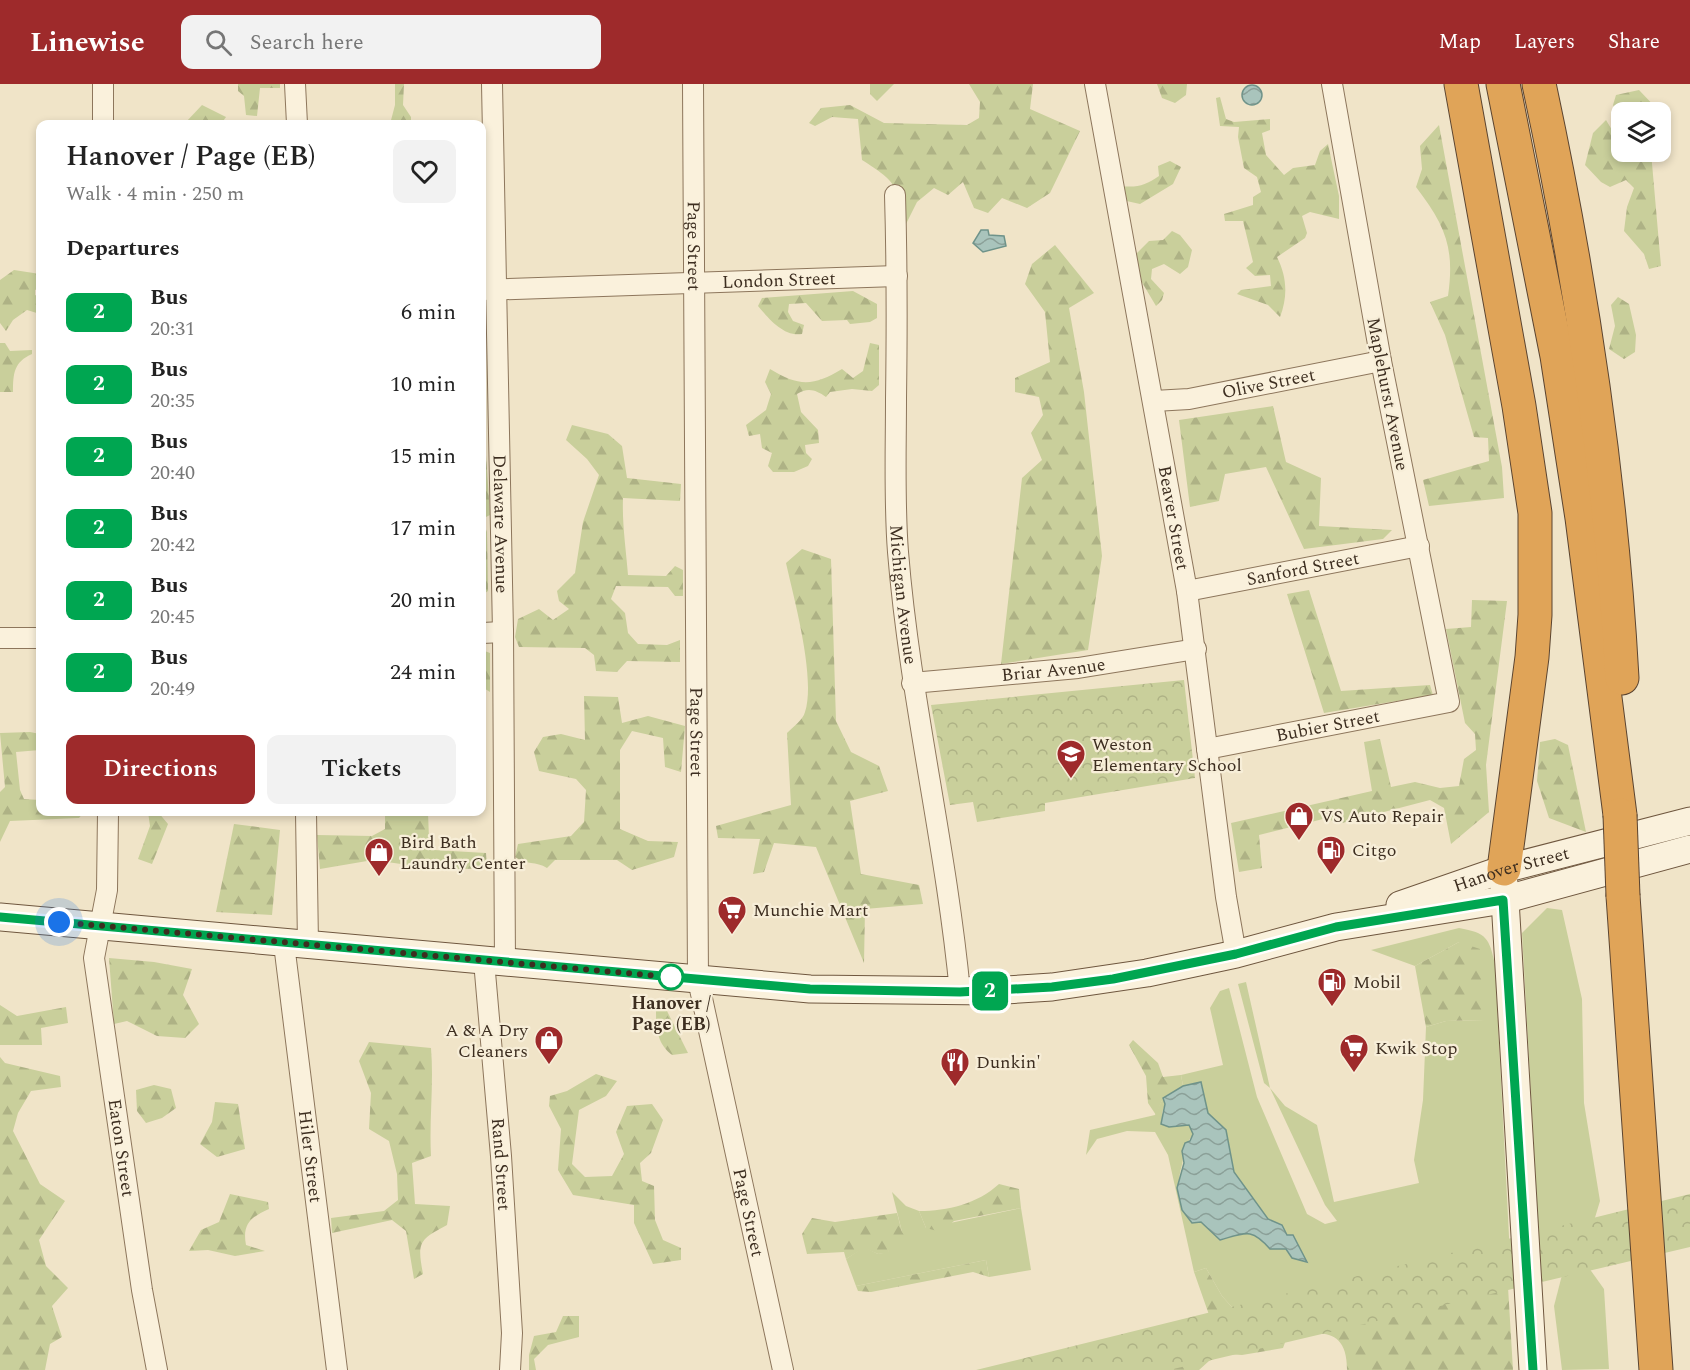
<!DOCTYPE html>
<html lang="en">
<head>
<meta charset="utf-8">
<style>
	:root { --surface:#fff; --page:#f2f2f2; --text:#222; --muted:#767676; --accent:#9e2a2b }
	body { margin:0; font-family:Spectral,serif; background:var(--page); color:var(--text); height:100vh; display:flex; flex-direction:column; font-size:22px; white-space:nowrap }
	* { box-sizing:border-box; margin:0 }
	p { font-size:20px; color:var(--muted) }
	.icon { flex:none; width:33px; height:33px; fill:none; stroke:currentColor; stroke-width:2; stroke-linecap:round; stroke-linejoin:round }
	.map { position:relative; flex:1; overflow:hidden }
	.panel { position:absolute; left:36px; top:36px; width:450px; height:696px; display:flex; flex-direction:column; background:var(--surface); border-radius:12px; box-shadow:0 3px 9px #0003 }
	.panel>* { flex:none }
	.badge { padding:0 12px; border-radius:9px; font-size:21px; line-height:39px }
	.tools { position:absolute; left:1611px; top:18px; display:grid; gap:12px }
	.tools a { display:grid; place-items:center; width:60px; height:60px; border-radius:12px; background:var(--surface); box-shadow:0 3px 9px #0003; font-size:30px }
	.you { position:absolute; width:30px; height:30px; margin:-15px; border:4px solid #fff; border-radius:50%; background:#1a73e8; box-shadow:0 0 0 9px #1a73e833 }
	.map>.badge { position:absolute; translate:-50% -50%; box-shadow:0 0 0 3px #fff }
	h2 { padding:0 30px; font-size:22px; line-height:54px }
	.round { display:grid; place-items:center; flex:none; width:63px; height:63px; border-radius:12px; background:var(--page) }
	.summary { display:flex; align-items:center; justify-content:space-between; height:102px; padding:0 30px }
	h1 { font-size:28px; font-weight:600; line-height:45px }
	.cta { display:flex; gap:12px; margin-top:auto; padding:12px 30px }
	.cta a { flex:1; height:69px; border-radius:12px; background:var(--accent); color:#fff; font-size:24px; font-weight:600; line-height:69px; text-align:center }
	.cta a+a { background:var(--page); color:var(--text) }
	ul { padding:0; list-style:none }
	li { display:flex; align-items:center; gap:18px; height:72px; padding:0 30px }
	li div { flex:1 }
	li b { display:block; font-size:22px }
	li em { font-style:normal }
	li .badge { min-width:66px; font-weight:700; text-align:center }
	header { display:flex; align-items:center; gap:36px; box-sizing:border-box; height:84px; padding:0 30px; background:var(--accent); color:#fff }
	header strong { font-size:28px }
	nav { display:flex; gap:33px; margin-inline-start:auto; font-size:21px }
	.search { width:420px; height:54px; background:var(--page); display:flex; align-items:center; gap:15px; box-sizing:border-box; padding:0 21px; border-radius:12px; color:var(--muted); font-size:22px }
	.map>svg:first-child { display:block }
</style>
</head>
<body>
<header>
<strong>Linewise</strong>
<div class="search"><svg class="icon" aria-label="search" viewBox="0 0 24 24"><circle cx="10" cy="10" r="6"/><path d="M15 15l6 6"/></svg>Search here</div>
<nav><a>Map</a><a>Layers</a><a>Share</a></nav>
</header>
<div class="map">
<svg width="1690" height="1286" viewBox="0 0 1690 1286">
	<defs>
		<pattern id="forest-firs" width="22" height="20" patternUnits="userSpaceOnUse" patternTransform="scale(1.5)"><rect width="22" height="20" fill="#c9cf9b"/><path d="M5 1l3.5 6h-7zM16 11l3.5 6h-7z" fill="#aeb285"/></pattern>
		<pattern id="park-crowns" width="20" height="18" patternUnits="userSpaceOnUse" patternTransform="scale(1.5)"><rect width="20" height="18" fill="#c9cf9b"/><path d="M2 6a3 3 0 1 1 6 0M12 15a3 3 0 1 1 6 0" fill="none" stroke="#aeb285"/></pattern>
		<pattern id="water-waves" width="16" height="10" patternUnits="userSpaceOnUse" patternTransform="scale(1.5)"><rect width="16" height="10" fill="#a9c4bc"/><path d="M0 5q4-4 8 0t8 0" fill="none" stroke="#8ba098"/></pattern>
	</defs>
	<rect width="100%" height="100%" fill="#f0e4c8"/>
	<g fill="#c9cf9b">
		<polygon points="1547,824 1562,826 1582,915 1584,1019 1600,1117 1587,1160 1539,1156 1522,849"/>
		<path d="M1459,844C1487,849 1489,854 1495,880L1510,1172L1238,1230L1222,1212L1206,1184L1194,1188L1168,1071L1155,1048L1127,1047L1097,1055L1086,1071L1090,1046L1155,1031L1163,1014L1165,1020L1162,1029L1169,1043L1189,1040L1193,1050L1182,1067C1184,1077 1182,1080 1180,1089C1176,1106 1182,1126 1192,1138H1201L1220,1156C1245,1149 1251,1143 1270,1165L1287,1151L1282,1141L1268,1135L1234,1088L1226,1046L1208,1029L1201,998L1183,1002L1181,991L1223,981L1210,924L1220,907L1229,904L1257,1013L1307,1130L1325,1140L1337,1137L1325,1121L1270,1004L1264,999L1238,900L1246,898L1270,1004L1285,1022L1317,1041L1334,1118L1419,1099L1414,1076L1423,1016L1426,943L1446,937L1484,936L1459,858L1415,882L1371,866Z"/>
		<polygon points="892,1108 906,1122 919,1127 926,1144 1021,1124 1031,1186 989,1193 986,1176 856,1202 846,1175 864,1163 878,1170 888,1168 890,1159 902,1148"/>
		<polygon points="1584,1177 1604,1205 1609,1285 1562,1286 1554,1222 1562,1191"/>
	</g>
	<g fill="url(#forest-firs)">
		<polygon points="238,0 280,0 280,4 260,4 257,32 246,31 244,12 238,7"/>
		<polygon points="395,0 404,0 403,21 411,33 411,40 390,40 395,21"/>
		<polygon points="870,0 894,0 877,17 870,10"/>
		<path d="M969,0H1033L1030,25L1080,47L1050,109L1027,124L1002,114L988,129L974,124L963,98L948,111L934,104L917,118L905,142C897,101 898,99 862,76L858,35L832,33L815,42L809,39L821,24L850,21L884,39L967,41L979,34L980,18Z"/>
		<polygon points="1157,0 1187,0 1186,11 1175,19 1162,14"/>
		<polygon points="1639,6 1660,28 1622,28 1621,35 1613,21 1616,11"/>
		<path d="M1220,13L1226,35L1234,38L1270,35V46L1262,49L1266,71L1284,91L1293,84L1315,81L1320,67L1328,60L1339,112V135L1310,128L1302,132L1307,149L1305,154L1277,173C1287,193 1288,212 1280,233L1268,221L1237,210L1241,206L1271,202L1270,191L1255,192L1246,184L1253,178L1243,137H1225L1224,130L1253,121V113L1261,108L1257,93L1244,84L1238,53L1239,43L1220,42L1216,14Z"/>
		<polygon points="202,21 226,33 221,40 188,40 186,38"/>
		<polygon points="1606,36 1612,46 1621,55 1622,68 1651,68 1661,182 1649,185 1644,170 1624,147 1627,123 1634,104 1626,96 1610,103 1601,98 1585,81 1593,49"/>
		<path d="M1439,41L1502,383L1504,414L1429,422L1423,396L1489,377L1488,354L1474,353L1445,251L1430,218L1448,212C1455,163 1445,141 1416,103L1422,85L1420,62Z"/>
		<path d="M1170,77L1181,83L1173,100L1140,120L1122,116L1121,102C1137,104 1146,101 1159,92L1158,82Z"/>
		<polygon points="1172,147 1180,151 1192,166 1188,183 1180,190 1164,180 1152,185 1151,195 1164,209 1162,216 1156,222 1137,190 1134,172 1149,157 1163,156"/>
		<polygon points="1055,161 1094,209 1069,224 1084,308 1102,472 1088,566 1001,580 1022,394 1042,376 1031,349 1043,331 1039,313 1015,308 1015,294 1050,278 1045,228 1025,200 1032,180"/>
		<polygon points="14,186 40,190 40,204 35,206 35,211 40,213 40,230 27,226 13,236 6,247 0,239 0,196"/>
		<path d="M853,207L877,220V234L870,238L850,240L847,236L822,237L806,219L789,220L788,228L793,237L804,241L802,250C784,253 769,235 758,222L762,214Z"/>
		<polygon points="1618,213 1629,220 1636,251 1635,268 1624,275 1609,265 1615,242 1611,221"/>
		<path d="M0,259H5L10,267L32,266V270C14,278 13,289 13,308H0Z"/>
		<path d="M870,259L879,261V301L872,307L852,305L830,308L826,313C816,306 808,303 797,310L801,328L818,346L819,359L805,361L806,369L812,375L808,382L794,388H773L768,382L772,369L762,364L760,350L749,352L746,341L766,326L771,310L765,298L770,285C799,303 814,302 842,285L853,294L863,287Z"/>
		<polygon points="1273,322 1286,378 1321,394 1319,442 1392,446 1383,455 1304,465 1266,383 1225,390 1219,417 1190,423 1179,336"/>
		<polygon points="482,341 484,341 490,431 482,435"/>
		<path d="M572,341L608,350L622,362L627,394L681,400L680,417L623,414C622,440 626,465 628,491L666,492L675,482L683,486V512H675L668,503L616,502L611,515L625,529L628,549L638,560L667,561L680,556V578L627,577L617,588L596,587L594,571L585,564L519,563L515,553L518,535L539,525L553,536L569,525L559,517L557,507L575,489L583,438L599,391L587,375L566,356Z"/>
		<polygon points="482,443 485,443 487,448 488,507 482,511"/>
		<path d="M802,465L831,475L836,637L851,668L879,682L888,707L850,717L861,790L919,801L923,820L865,825L864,879L816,763L774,759L764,788L753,790L760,755L718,754L716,742L791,721L787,649C793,643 803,636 805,628C816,594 794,515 786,479Z"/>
		<polygon points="1309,506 1341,607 1430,601 1433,611 1324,629 1287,510"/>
		<polygon points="1472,516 1507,517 1486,681 1489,728 1451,760 1444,724 1430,716 1338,740 1327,734 1259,751 1262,784 1239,788 1231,739 1372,707 1364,658 1380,655 1391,703 1415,698 1440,704 1459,702 1464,675 1476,666 1475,650 1465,639 1446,545 1471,543"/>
		<polygon points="482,566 490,569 490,608 482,603"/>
		<path d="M584,612L618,613L622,639L648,632L685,642L681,688L665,683L663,654L632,647L620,666V745L648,757L678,758L674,773L632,786L617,776H555L547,784C536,777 526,781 515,773L518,760L571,752L584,738L586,706L576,695L539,687L534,668L543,653L561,650L585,656Z"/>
		<polygon points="30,648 40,650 40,666 16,668 20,706 24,715 40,716 40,728 84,728 79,734 10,737 0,758 0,708 5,703 0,649"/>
		<polygon points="1555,655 1568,661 1586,748 1549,734 1537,697 1540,658"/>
		<polygon points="148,728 158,728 168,740 152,780 138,775 150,742"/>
		<polygon points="385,728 428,728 429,755 434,766 486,769 487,784 443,786 373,776 320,785 317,751 372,752 385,745"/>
		<polygon points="234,740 280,746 272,831 216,828"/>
		<polygon points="1459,858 1480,865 1485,936 1446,937 1426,943 1415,882"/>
		<polygon points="109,874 154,878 192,885 183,911 199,940 185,954 157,952 127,937 114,940"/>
		<polygon points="0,921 17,932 66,923 68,939 41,944 42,961 0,961"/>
		<path d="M656,925H666L688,969L672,971C656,959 656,942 656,925Z"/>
		<polygon points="1133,956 1158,979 1163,993 1181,991 1183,1002 1163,1014 1156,1031 1148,1019 1146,992 1129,961"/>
		<path d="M369,958L431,964C434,1000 429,1036 431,1072L412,1079L415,1120L450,1122L447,1141C419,1156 417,1158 423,1190L414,1195L406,1147L392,1136L332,1149L331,1134L384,1127L398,1116L397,1090L389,1057L369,1045L371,1009L359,977Z"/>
		<polygon points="0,973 5,979 60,992 61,1003 31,1007 18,1029 13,1047 40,1100 65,1117 39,1156 46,1182 68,1204 52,1222 62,1253 50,1260 45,1286 0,1286"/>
		<polygon points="596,990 617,997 606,1012 579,1026 572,1080 585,1093 612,1092 624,1070 616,1048 627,1022 652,1020 663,1036 651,1069 640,1079 642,1097 654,1102 655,1136 663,1156 681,1164 681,1176 653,1180 634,1139 634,1121 573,1111 558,1086 561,1045 549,1022 550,1012 567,1007"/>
		<polygon points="154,1001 171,1005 176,1024 162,1034 146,1039 137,1027 136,1006"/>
		<polygon points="215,1018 238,1020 245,1065 217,1073 200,1060 212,1038"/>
		<path d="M999,1100L1019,1105L1021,1124L954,1137L941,1148L926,1144L919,1127C948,1127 977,1120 999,1100Z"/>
		<path d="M230,1110L268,1118L269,1125C251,1133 242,1140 246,1161L265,1167L235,1172L208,1166L189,1167L201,1146L219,1138Z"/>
		<polygon points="897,1129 902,1148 911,1160 891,1160 888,1169 878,1170 864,1164 846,1175 844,1168 807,1170 802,1150 812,1134 835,1138"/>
		<polygon points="986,1176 989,1193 973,1188 871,1208 858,1207 856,1202"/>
		<path d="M1206,1184L1222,1212L1238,1230L1508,1203L1513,1286H1347C1347,1242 1319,1248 1287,1253L1283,1264L1242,1271L1226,1270L1209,1277L1199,1286H1046L1214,1245L1194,1188Z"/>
		<polygon points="563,1232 579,1232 579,1253 548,1261 534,1275 536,1286 529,1286 529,1271 534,1252 556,1248"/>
	</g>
	<g fill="url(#park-crowns)">
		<polygon points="1184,596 1195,694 1045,719 1045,727 977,738 973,718 950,721 931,621"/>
		<polygon points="1690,1110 1690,1163 1169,1286 976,1286"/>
	</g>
	<g fill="url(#water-waves)" stroke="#6f938a" stroke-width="1.5">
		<circle cx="1252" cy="11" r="10"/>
		<polygon points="981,146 988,146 989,151 1004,152 1006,162 983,168 973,159"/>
		<path d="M1201,998L1208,1029L1226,1046L1234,1088L1268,1135L1282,1141L1287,1151H1293L1307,1178L1292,1174L1286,1165H1270C1251,1143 1245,1149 1220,1156L1201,1138L1192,1139L1182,1126L1177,1104L1184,1079L1182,1067L1185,1059L1190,1057L1193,1050L1189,1041L1169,1043L1161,1040L1165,1020L1163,1014L1183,1002Z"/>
	</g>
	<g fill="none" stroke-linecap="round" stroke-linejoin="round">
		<g stroke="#8d765c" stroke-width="22">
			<g id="minor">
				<polyline points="103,0 103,40"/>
				<polyline points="295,0 297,40"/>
				<path id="s1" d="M492,0L503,548L505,878"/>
				<path id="s2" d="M693,0L698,896L783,1286"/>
				<path id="s3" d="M1095,0L1187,507L1226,813L1236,870"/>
				<path id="s4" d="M895,111C897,179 897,246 896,315C896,366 894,417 898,468C910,616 946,760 960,908"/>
				<path id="s5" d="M482,206L897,192"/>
				<path id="s6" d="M1154,317L1189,315L1381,277"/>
				<path id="s7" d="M1187,507L1419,462"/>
				<polyline points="482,549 503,548"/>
				<polyline points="0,554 40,554"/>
				<path id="s8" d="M912,599L1078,584L1196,565"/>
				<path id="s9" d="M1207,665L1449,618L1381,277L1332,0"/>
				<path id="s10" d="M108,728L107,806L94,874L142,1206L157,1286"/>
				<polyline points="306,728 308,861"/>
				<path id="s11" d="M284,860L337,1286"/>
				<path id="s12" d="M484,877L501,1072L512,1249L510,1286"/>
			</g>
		</g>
		<g stroke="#6f573f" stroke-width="29">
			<g id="secondary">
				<polyline points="1504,799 1533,1286"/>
				<path id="s13" d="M1400,821L1504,785L1690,737"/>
				<polyline points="0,833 810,905 990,907 1052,903 1147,889 1236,870 1336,843 1503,816 1690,765"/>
			</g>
		</g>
		<g stroke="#5b4430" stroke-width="35">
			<g id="motorway">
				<polyline points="1461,0 1519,322 1535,429 1535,531 1532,573 1504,785"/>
				<polyline points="1503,0 1557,272 1582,434 1620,731"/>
				<path d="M1539,0C1581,196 1611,394 1622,594"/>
				<polyline points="1623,812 1656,1286"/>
			</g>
		</g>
		<use href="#minor" stroke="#faf1dc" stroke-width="20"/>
		<use href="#secondary" stroke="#faf1dc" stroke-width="27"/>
		<use href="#motorway" stroke="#e0a458" stroke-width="33"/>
		<g stroke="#5b4430" stroke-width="35" stroke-linecap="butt">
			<polyline id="motorway-bridge" points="1620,731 1623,812"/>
		</g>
		<use href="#motorway-bridge" stroke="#e0a458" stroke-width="33"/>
	</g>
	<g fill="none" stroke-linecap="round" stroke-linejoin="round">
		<g stroke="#fff" stroke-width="14">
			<polyline id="line" points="0,833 810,905 960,908 1052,903 1113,895 1236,870 1336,843 1503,816 1533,1286"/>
		</g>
		<use href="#line" stroke="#00a651" stroke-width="9"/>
		<polyline stroke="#3d2e20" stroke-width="6" stroke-dasharray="0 10.8" points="59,838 681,894 671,893"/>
	</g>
	<defs>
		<g id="school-pin" transform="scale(1.5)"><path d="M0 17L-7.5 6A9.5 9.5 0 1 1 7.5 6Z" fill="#9e2a2b" stroke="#f7eed8"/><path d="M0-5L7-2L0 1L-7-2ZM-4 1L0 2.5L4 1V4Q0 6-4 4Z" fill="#fff"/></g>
		<g id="shop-pin" transform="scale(1.5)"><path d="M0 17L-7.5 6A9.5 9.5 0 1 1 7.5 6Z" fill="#9e2a2b" stroke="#f7eed8"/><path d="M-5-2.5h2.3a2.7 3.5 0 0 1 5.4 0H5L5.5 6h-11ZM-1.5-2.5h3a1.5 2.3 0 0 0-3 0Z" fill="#fff"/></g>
		<g id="fuel-pin" transform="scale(1.5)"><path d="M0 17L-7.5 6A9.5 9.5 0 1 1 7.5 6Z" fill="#9e2a2b" stroke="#f7eed8"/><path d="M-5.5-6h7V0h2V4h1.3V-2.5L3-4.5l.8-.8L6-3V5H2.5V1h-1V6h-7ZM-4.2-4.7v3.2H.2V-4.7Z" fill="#fff"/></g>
		<g id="supermarket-pin" transform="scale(1.5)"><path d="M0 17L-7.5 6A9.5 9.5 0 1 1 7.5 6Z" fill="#9e2a2b" stroke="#f7eed8"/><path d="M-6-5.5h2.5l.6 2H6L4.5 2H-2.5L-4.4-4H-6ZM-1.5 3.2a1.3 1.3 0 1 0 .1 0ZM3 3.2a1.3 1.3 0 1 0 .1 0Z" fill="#fff"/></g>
		<g id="restaurant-pin" transform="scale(1.5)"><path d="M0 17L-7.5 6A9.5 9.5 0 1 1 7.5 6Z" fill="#9e2a2b" stroke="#f7eed8"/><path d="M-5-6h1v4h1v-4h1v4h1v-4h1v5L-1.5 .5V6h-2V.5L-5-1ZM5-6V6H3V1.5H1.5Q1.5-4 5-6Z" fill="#fff"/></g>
	</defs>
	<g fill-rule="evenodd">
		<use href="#school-pin" x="1071" y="670"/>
		<use href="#shop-pin" x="1299" y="732"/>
		<use href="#fuel-pin" x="1331" y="766"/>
		<use href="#shop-pin" x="379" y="768"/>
		<use href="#supermarket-pin" x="732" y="826"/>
		<use href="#fuel-pin" x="1332" y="898"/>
		<use href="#shop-pin" x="549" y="956"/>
		<use href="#supermarket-pin" x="1354" y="964"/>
		<use href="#restaurant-pin" x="955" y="978"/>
	</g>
	<circle fill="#fff" stroke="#00a651" stroke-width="3" cx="671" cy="893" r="12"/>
	<g text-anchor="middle" stroke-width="4.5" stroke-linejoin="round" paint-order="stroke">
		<g font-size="18" fill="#3d2e20" stroke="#f7eed8">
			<text dy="6" stroke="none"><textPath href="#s2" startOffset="162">Page Street</textPath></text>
			<text dy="6" stroke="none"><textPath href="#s5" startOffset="297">London Street</textPath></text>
			<text dy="6" stroke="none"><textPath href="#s6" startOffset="116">Olive Street</textPath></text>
			<text transform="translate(1388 310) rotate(79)" y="6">Maplehurst Avenue</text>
			<text dy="6" stroke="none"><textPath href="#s3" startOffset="441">Beaver Street</textPath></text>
			<text dy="6" stroke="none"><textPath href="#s1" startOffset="440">Delaware Avenue</textPath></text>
			<text dy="6" stroke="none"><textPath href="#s7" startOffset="118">Sanford Street</textPath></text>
			<text dy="6" stroke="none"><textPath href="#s4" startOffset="400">Michigan Avenue</textPath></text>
			<text dy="6" stroke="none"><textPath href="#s8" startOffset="142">Briar Avenue</textPath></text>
			<text dy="6" stroke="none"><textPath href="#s9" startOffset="123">Bubier Street</textPath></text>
			<text dy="6" stroke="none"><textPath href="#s2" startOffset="648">Page Street</textPath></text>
			<text dy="6" stroke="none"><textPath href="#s13" startOffset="117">Hanover Street</textPath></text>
			<text dy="6" stroke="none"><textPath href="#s10" startOffset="339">Eaton Street</textPath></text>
			<text dy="6" stroke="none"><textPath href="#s11" startOffset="214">Hiler Street</textPath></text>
			<text dy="6" stroke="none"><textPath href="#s12" startOffset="204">Rand Street</textPath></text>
			<text dy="6" stroke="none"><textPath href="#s2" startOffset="1134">Page Street</textPath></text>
		</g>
		<g font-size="18" fill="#3d2e20" stroke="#f7eed8" text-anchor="start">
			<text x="1092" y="666">Weston<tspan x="1092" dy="21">Elementary School</tspan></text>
			<text x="1320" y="738">VS Auto Repair</text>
			<text x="400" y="764">Bird Bath<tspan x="400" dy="21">Laundry Center</tspan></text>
			<text x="1352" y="772">Citgo</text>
			<text x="753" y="832">Munchie Mart</text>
			<text x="1353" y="904">Mobil</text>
			<text x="528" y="952" text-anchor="end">A &amp; A Dry<tspan x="528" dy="21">Cleaners</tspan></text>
			<text x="1375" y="970">Kwik Stop</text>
			<text x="976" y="984">Dunkin'</text>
		</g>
		<g font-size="18" font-weight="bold" fill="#3d2e20" stroke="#f7eed8">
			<text x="671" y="925">Hanover /<tspan x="671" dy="21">Page (EB)</tspan></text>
		</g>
	</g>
</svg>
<div class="tools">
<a><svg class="icon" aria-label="layers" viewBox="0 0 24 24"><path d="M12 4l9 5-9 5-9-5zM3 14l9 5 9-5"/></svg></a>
</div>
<div class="you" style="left:59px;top:838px"></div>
<b class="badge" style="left:990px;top:907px;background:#00a651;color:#fff">2</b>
<section class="panel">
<div class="summary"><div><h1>Hanover / Page (EB)</h1><p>Walk · 4 min · 250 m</p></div><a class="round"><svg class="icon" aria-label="heart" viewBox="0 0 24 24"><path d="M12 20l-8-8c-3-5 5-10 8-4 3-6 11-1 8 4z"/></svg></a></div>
<h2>Departures</h2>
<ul>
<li><span class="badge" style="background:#00a651;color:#fff">2</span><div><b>Bus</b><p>20:31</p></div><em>6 min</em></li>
<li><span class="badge" style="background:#00a651;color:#fff">2</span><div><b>Bus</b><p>20:35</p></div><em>10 min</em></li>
<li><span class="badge" style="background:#00a651;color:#fff">2</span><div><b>Bus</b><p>20:40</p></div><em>15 min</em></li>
<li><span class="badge" style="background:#00a651;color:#fff">2</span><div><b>Bus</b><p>20:42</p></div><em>17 min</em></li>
<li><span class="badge" style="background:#00a651;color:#fff">2</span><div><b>Bus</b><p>20:45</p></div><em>20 min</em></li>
<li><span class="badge" style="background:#00a651;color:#fff">2</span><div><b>Bus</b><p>20:49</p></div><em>24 min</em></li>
</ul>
<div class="cta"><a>Directions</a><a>Tickets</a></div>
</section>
</div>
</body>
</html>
